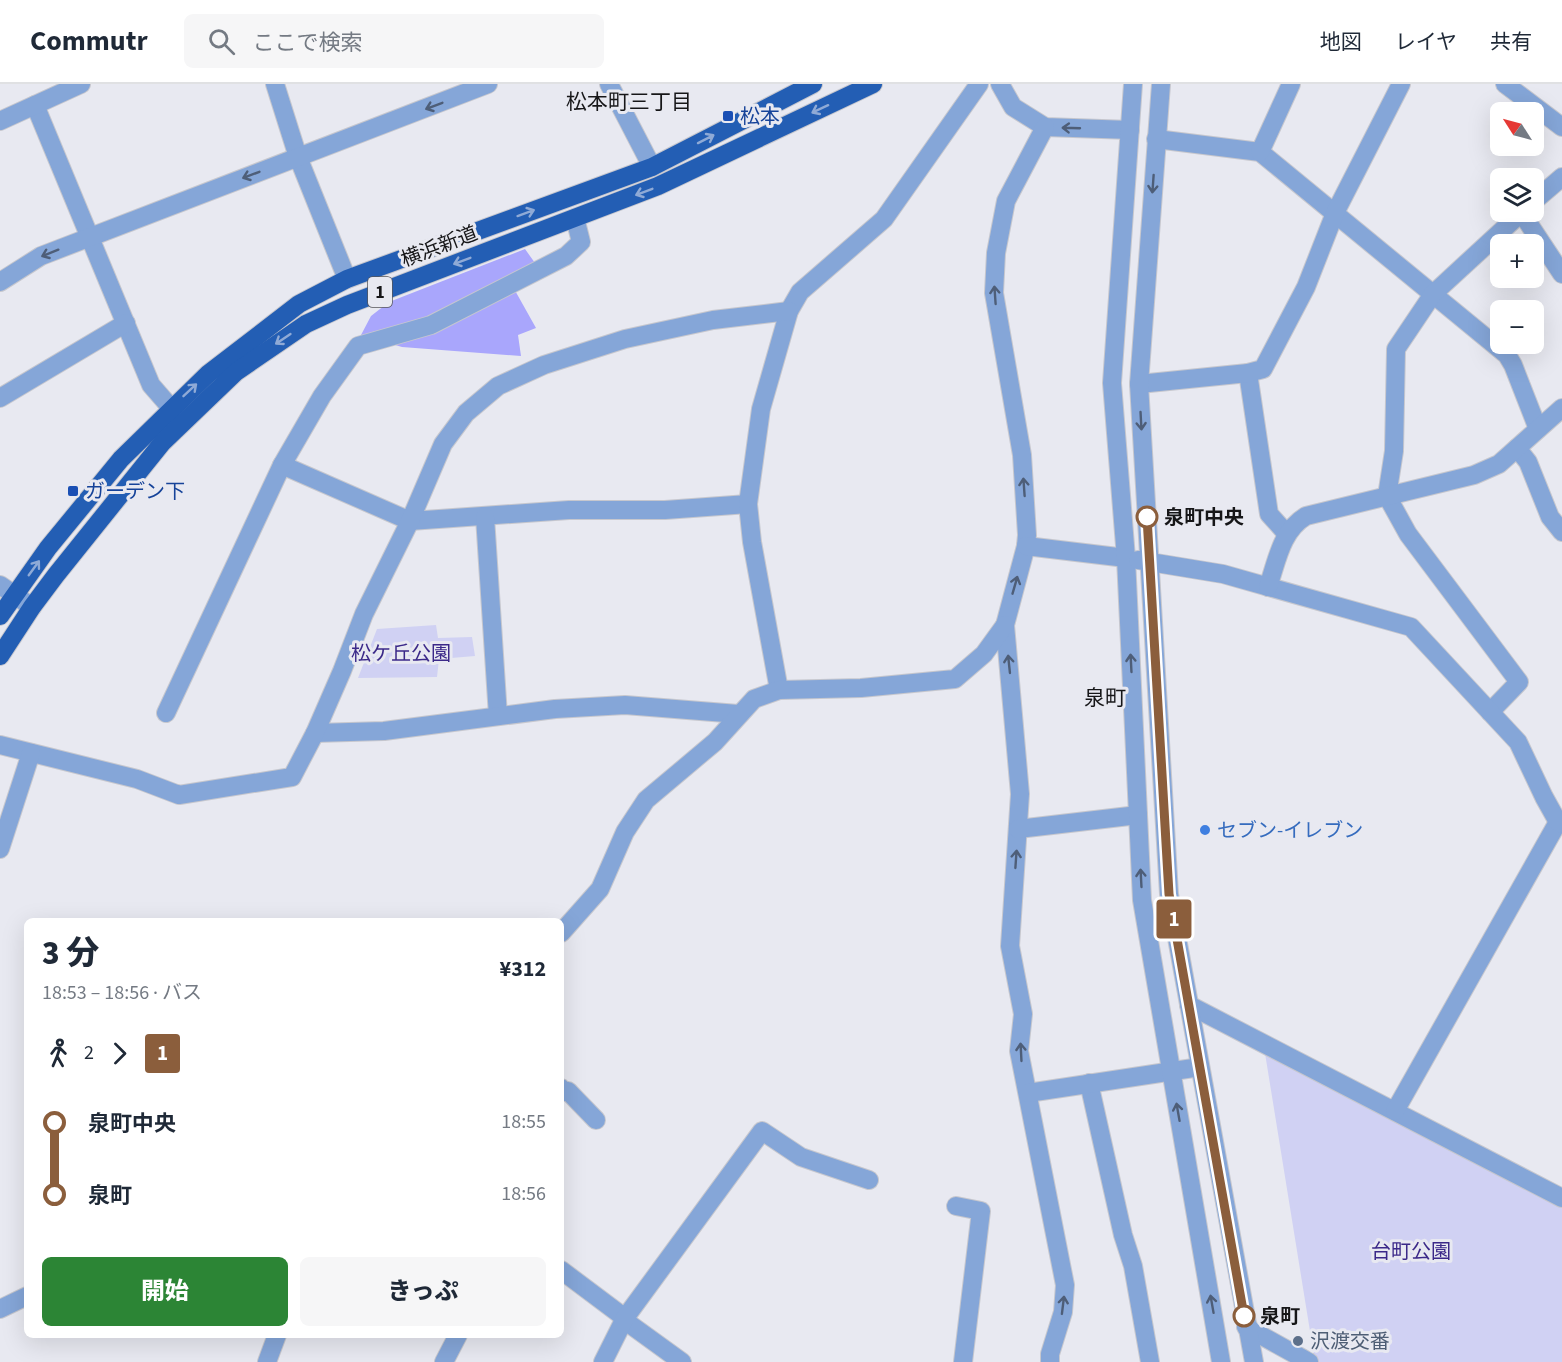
<!DOCTYPE html>
<html lang="ja">
<head>
<meta charset="utf-8">
<style>
	:root { --surface:#fff; --page:#f6f6f7; --text:#1f2937; --muted:#747a83; --line:#e0e1e3; --accent:#2c8535 }
	body { margin:0; font-family:"Source Sans 3","Noto Sans JP",sans-serif; background:var(--page); color:var(--text); height:100vh; display:flex; flex-direction:column; font-size:22px; white-space:nowrap }
	* { box-sizing:border-box; margin:0 }
	p { font-size:20px; color:var(--muted) }
	.icon { flex:none; width:33px; height:33px; fill:none; stroke:currentColor; stroke-width:2; stroke-linecap:round; stroke-linejoin:round }
	.map { position:relative; flex:1; overflow:hidden }
	.side { position:absolute; left:24px; top:834px; width:540px; height:420px; display:flex; flex-direction:column; background:var(--surface); border-radius:9px; box-shadow:0 6px 24px #0002 }
	.side>* { flex:none }
	.badge { padding:0 12px; border-radius:4px; font-size:21px; line-height:39px }
	.needle { width:39px; rotate:306deg }
	.controls { position:absolute; left:1490px; top:18px; display:grid; gap:12px }
	.controls a { display:grid; place-items:center; width:54px; height:54px; border-radius:9px; background:var(--surface); box-shadow:0 6px 24px #0002; font-size:30px }
	.map>.badge { position:absolute; translate:-50% -50%; box-shadow:0 0 0 3px #fff }
	.legs { display:flex; align-items:center; gap:9px; height:66px; padding:0 18px; font-size:20px }
	.legs p { margin-inline-start:auto }
	.summary { display:flex; align-items:center; justify-content:space-between; height:102px; padding:0 18px }
	h1 { font-size:33px; font-weight:800; line-height:45px }
	.cta { display:flex; gap:12px; margin-top:auto; padding:12px 18px }
	.cta a { flex:1; height:69px; border-radius:9px; background:var(--accent); color:#fff; font-size:24px; font-weight:800; line-height:69px; text-align:center }
	.cta a+a { background:var(--page); color:var(--text) }
	ul { padding:0 18px; list-style:none }
	li { display:flex; align-items:center; gap:21px; height:72px; font-size:22px }
	li i { display:grid; place-items:center; width:9px; height:100%; margin:0 8px; background:currentColor }
	li i::after { content:''; width:15px; height:15px; margin:-8px; border:4px solid; border-radius:50%; background:var(--surface) }
	li p { margin-inline-start:auto }
	li:first-child i { background:linear-gradient(#0000 50%,currentColor 0) }
	li:last-child i { background:linear-gradient(currentColor 50%,#0000 0) }
	header { display:flex; align-items:center; gap:36px; box-sizing:border-box; height:84px; padding:0 30px; background:var(--surface); border-bottom:2px solid var(--line) }
	header strong { font-size:28px }
	nav { display:flex; gap:33px; margin-inline-start:auto; font-size:21px }
	.search { width:420px; height:54px; background:var(--page); display:flex; align-items:center; gap:15px; box-sizing:border-box; padding:0 21px; border-radius:9px; color:var(--muted); font-size:22px }
	.map>svg:first-child { display:block }
</style>
</head>
<body>
<header>
<strong>Commutr</strong>
<div class="search"><svg class="icon" aria-label="search" viewBox="0 0 24 24"><circle cx="10" cy="10" r="6"/><path d="M15 15l6 6"/></svg>ここで検索</div>
<nav><a>地図</a><a>レイヤ</a><a>共有</a></nav>
</header>
<div class="map">
<svg width="1562" height="1278" viewBox="0 0 1562 1278">
	<rect width="100%" height="100%" fill="#e8e9f1"/>
	<g fill="#d0d1f3">
		<polygon points="436,541 438,554 472,553 475,572 439,575 437,593 358,594 377,545"/>
		<polygon points="1264,963 1562,1119 1562,1278 1315,1278"/>
	</g>
	<polygon fill="#a9a6fc" points="525,165 535,179 508,194 536,244 518,251 521,272 402,263 361,251 371,232 389,218"/>
	<g fill="none" stroke-linecap="round" stroke-linejoin="round">
		<g stroke="#c6c7ce" stroke-width="20">
			<g id="minor">
				<polyline points="275,0 298,73 347,195"/>
				<polyline points="609,0 652,83"/>
				<polyline points="1000,0 1013,23 1045,43 1130,46"/>
				<polyline points="1505,0 1562,43"/>
				<polyline points="35,21 151,301 171,324"/>
				<polyline points="0,37 81,0"/>
				<polyline points="1045,43 1006,117 996,169 994,209 1022,371 1027,451 1026,462 1005,541 1020,710 1010,862 1023,930 1019,967 1065,1201 1063,1228 1050,1270 1050,1278"/>
				<polyline points="1156,55 1260,68 1507,271 1513,281 1538,345"/>
				<polyline points="1260,68 1291,0"/>
				<polyline points="1533,118 1562,93"/>
				<polyline points="1521,128 1562,190"/>
				<polyline points="0,198 41,172 488,0"/>
				<polyline points="1248,289 1269,430 1286,449"/>
				<polyline points="1139,300 1248,289 1263,285 1306,203 1335,129 1401,0"/>
				<polyline points="0,314 126,239"/>
				<polyline points="1517,364 1528,378 1550,433 1562,448"/>
				<polyline points="282,381 410,437 569,426 665,426 748,420"/>
				<polyline points="485,433 498,632"/>
				<polyline points="1026,462 1126,474"/>
				<polyline points="779,606 752,458 748,420 761,325 789,227 800,208 884,135 979,0"/>
				<polyline points="1490,628 1519,598 1408,450 1387,412 1394,367 1396,265 1433,210 1522,128"/>
				<polyline points="166,629 282,381 322,312 358,262 431,241 566,172 581,158 575,134"/>
				<polyline points="315,649 384,647 555,625 625,621 738,630"/>
				<polyline points="0,661 137,695 179,711 292,693 315,649 342,587 364,530 410,437 443,360 466,329 498,302 544,281 625,255 713,236 789,227"/>
				<polyline points="1018,745 1138,731"/>
				<polyline points="0,765 31,669"/>
				<polyline points="561,849 600,805 625,748 646,716 715,658 754,615 779,606 861,604 955,595 984,570 1005,541"/>
				<polyline points="1189,921 1562,1114"/>
				<polyline points="1089,999 1123,1151 1133,1182 1150,1278"/>
				<polyline points="561,1004 564,1008 568,1007 596,1036"/>
				<polyline points="1028,1009 1200,983"/>
				<polyline points="1395,1027 1558,738"/>
				<polyline points="956,1122 981,1127 963,1278"/>
				<polyline points="561,1186 625,1234"/>
				<polyline points="0,1225 27,1212"/>
				<polyline points="624,1236 682,1278"/>
				<polyline points="1246,1243 1309,1278"/>
				<polyline points="267,1278 277,1251"/>
				<polyline points="444,1278 458,1251"/>
				<polyline points="603,1278 625,1234 762,1047 801,1073 869,1096"/>
			</g>
		</g>
		<g stroke="#c6c7ce" stroke-width="20">
			<g id="tertiary">
				<polyline points="1133,0 1112,299 1126,474 1142,816 1221,1278"/>
				<polyline points="1161,0 1139,300 1169,810 1254,1278"/>
				<polyline points="1138,476 1223,490 1411,543 1518,658 1544,713 1558,738 1562,740"/>
				<polyline points="0,501 32,523"/>
				<path d="M1268,503C1277,477 1281,447 1306,432L1474,391L1499,380L1562,324"/>
			</g>
		</g>
		<g stroke="#c6c7ce" stroke-width="20">
			<g id="trunk">
				<polyline points="0,532 48,464 121,375 208,290 299,220 347,195 652,83 813,0"/>
				<polyline points="0,572 32,523 56,491 162,359 236,288 306,240 347,221 658,102 873,0"/>
			</g>
		</g>
		<use href="#minor" stroke="#85a6d8" stroke-width="18"/>
		<use href="#tertiary" stroke="#85a6d8" stroke-width="18"/>
		<use href="#trunk" stroke="#235eb4" stroke-width="18"/>
	</g>
	<defs><path id="oneway-shaft" d="M-6 0H5M1.5-3L5.5 0L1.5 3" fill="none" stroke-width="1.6" stroke-linecap="round" stroke-linejoin="round" transform="scale(1.5)"/></defs>
	<g stroke="#4e5e78">
		<use href="#oneway-shaft" transform="translate(434 22) rotate(159)"/>
		<use href="#oneway-shaft" transform="translate(1071 44) rotate(-178)"/>
		<use href="#oneway-shaft" transform="translate(251 91) rotate(159)"/>
		<use href="#oneway-shaft" transform="translate(1153 100) rotate(94)"/>
		<use href="#oneway-shaft" transform="translate(50 169) rotate(158)"/>
		<use href="#oneway-shaft" transform="translate(995 211) rotate(-94)"/>
		<use href="#oneway-shaft" transform="translate(1141 337) rotate(87)"/>
		<use href="#oneway-shaft" transform="translate(1024 403) rotate(-94)"/>
		<use href="#oneway-shaft" transform="translate(1015 501) rotate(-74)"/>
		<use href="#oneway-shaft" transform="translate(1131 579) rotate(-93)"/>
		<use href="#oneway-shaft" transform="translate(1009 580) rotate(-96)"/>
		<use href="#oneway-shaft" transform="translate(1016 775) rotate(-86)"/>
		<use href="#oneway-shaft" transform="translate(1141 794) rotate(-93)"/>
		<use href="#oneway-shaft" transform="translate(1021 968) rotate(-93)"/>
		<use href="#oneway-shaft" transform="translate(1178 1028) rotate(-100)"/>
		<use href="#oneway-shaft" transform="translate(1212 1220) rotate(-100)"/>
		<use href="#oneway-shaft" transform="translate(1063 1221) rotate(-83)"/>
	</g>
	<g stroke="#8faad6">
		<use href="#oneway-shaft" transform="translate(820 25) rotate(155)"/>
		<use href="#oneway-shaft" transform="translate(706 55) rotate(-27)"/>
		<use href="#oneway-shaft" transform="translate(644 108) rotate(159)"/>
		<use href="#oneway-shaft" transform="translate(526 129) rotate(-20)"/>
		<use href="#oneway-shaft" transform="translate(462 177) rotate(159)"/>
		<use href="#oneway-shaft" transform="translate(283 255) rotate(146)"/>
		<use href="#oneway-shaft" transform="translate(190 306) rotate(-43)"/>
		<use href="#oneway-shaft" transform="translate(34 484) rotate(-54)"/>
	</g>
	<g fill="none" stroke-linecap="round" stroke-linejoin="round">
		<g stroke="#fff" stroke-width="14">
			<polyline id="line-1" points="1147,433 1169,810 1244,1232"/>
		</g>
		<use href="#line-1" stroke="#8b5e3c" stroke-width="9"/>
	</g>
	<g fill="#1a4fb4" stroke="#e8e9f1" stroke-width="2">
		<rect x="722" y="26" width="12" height="12" rx="3"/>
		<rect x="67" y="401" width="12" height="12" rx="3"/>
	</g>
	<g fill="#fff" stroke="#8b5e3c" stroke-width="3">
		<circle cx="1147" cy="433" r="10"/>
		<circle cx="1244" cy="1232" r="10"/>
	</g>
	<circle fill="#3f7fe0" stroke="#e8e9f1" stroke-width="2" cx="1205" cy="746" r="6"/>
	<circle fill="#5c6f8a" stroke="#e8e9f1" stroke-width="2" cx="1298" cy="1257" r="6"/>
	<g text-anchor="middle" stroke-width="6" stroke-linejoin="round" paint-order="stroke">
		<rect fill="#e8e9f1" stroke="#555559" stroke-width="1.5" x="368" y="193" width="24" height="30" rx="4.5"/>
		<g font-size="18" font-weight="bold" fill="#161618">
			<text x="380" y="214">1</text>
		</g>
		<g font-size="20" fill="#164399" stroke="#e8e9f1" text-anchor="start">
			<text x="740" y="39">松本</text>
			<text x="85" y="414">ガーデン下</text>
		</g>
		<g font-size="20" fill="#161618" stroke="#e8e9f1">
			<text transform="translate(439 162) rotate(-21)" y="7">横浜新道</text>
		</g>
		<g font-size="20" font-weight="bold" fill="#161618" stroke="#e8e9f1" text-anchor="start">
			<text x="1164" y="440">泉町中央</text>
			<text x="1260" y="1239">泉町</text>
		</g>
		<g font-size="20" fill="#3b2989" stroke="#e8e9f1">
			<text x="401" y="576">松ケ丘公園</text>
			<text x="1411" y="1174">台町公園</text>
		</g>
		<g font-size="20" fill="#366cbe" stroke="#e8e9f1" text-anchor="start">
			<text x="1217" y="753">セブン-イレブン</text>
		</g>
		<g font-size="20" fill="#4e5e75" stroke="#e8e9f1" text-anchor="start">
			<text x="1310" y="1264">沢渡交番</text>
		</g>
		<g font-size="21" fill="#161618" stroke="#e8e9f1">
			<text x="629" y="25">松本町三丁目</text>
			<text x="1105" y="621">泉町</text>
		</g>
	</g>
</svg>
<div class="controls">
<a><svg class="needle" viewBox="-14 -14 28 28"><path d="M0-13l5 13h-10z" fill="#e53935"/><path d="M0 13l5-13h-10z" fill="#747a83"/></svg></a>
<a><svg class="icon" aria-label="layers" viewBox="0 0 24 24"><path d="M12 4l9 5-9 5-9-5zM3 14l9 5 9-5"/></svg></a>
<a>+</a>
<a>−</a>
</div>
<b class="badge" style="left:1174px;top:835px;background:#8b5e3c;color:#fff">1</b>
<section class="side">
<div class="summary"><div><h1>3 分</h1><p>18:53 – 18:56 · バス</p></div><b>¥312</b></div>
<div class="legs"><svg class="icon" aria-label="walk" viewBox="0 0 24 24"><circle cx="13" cy="4" r="2"/><path d="M13 8l-2 6 4 7M11 14l-3 7M7 12l3-4h3l4 4"/></svg>2<svg class="icon" aria-label="forward" viewBox="0 0 24 24"><path d="M9 5l7 7-7 7"/></svg><b class="badge" style="background:#8b5e3c;color:#fff">1</b></div>
<ul>
<li><i style="color:#8b5e3c"></i><b>泉町中央</b><p>18:55</p></li>
<li><i style="color:#8b5e3c"></i><b>泉町</b><p>18:56</p></li>
</ul>
<div class="cta"><a>開始</a><a>きっぷ</a></div>
</section>
</div>
</body>
</html>
